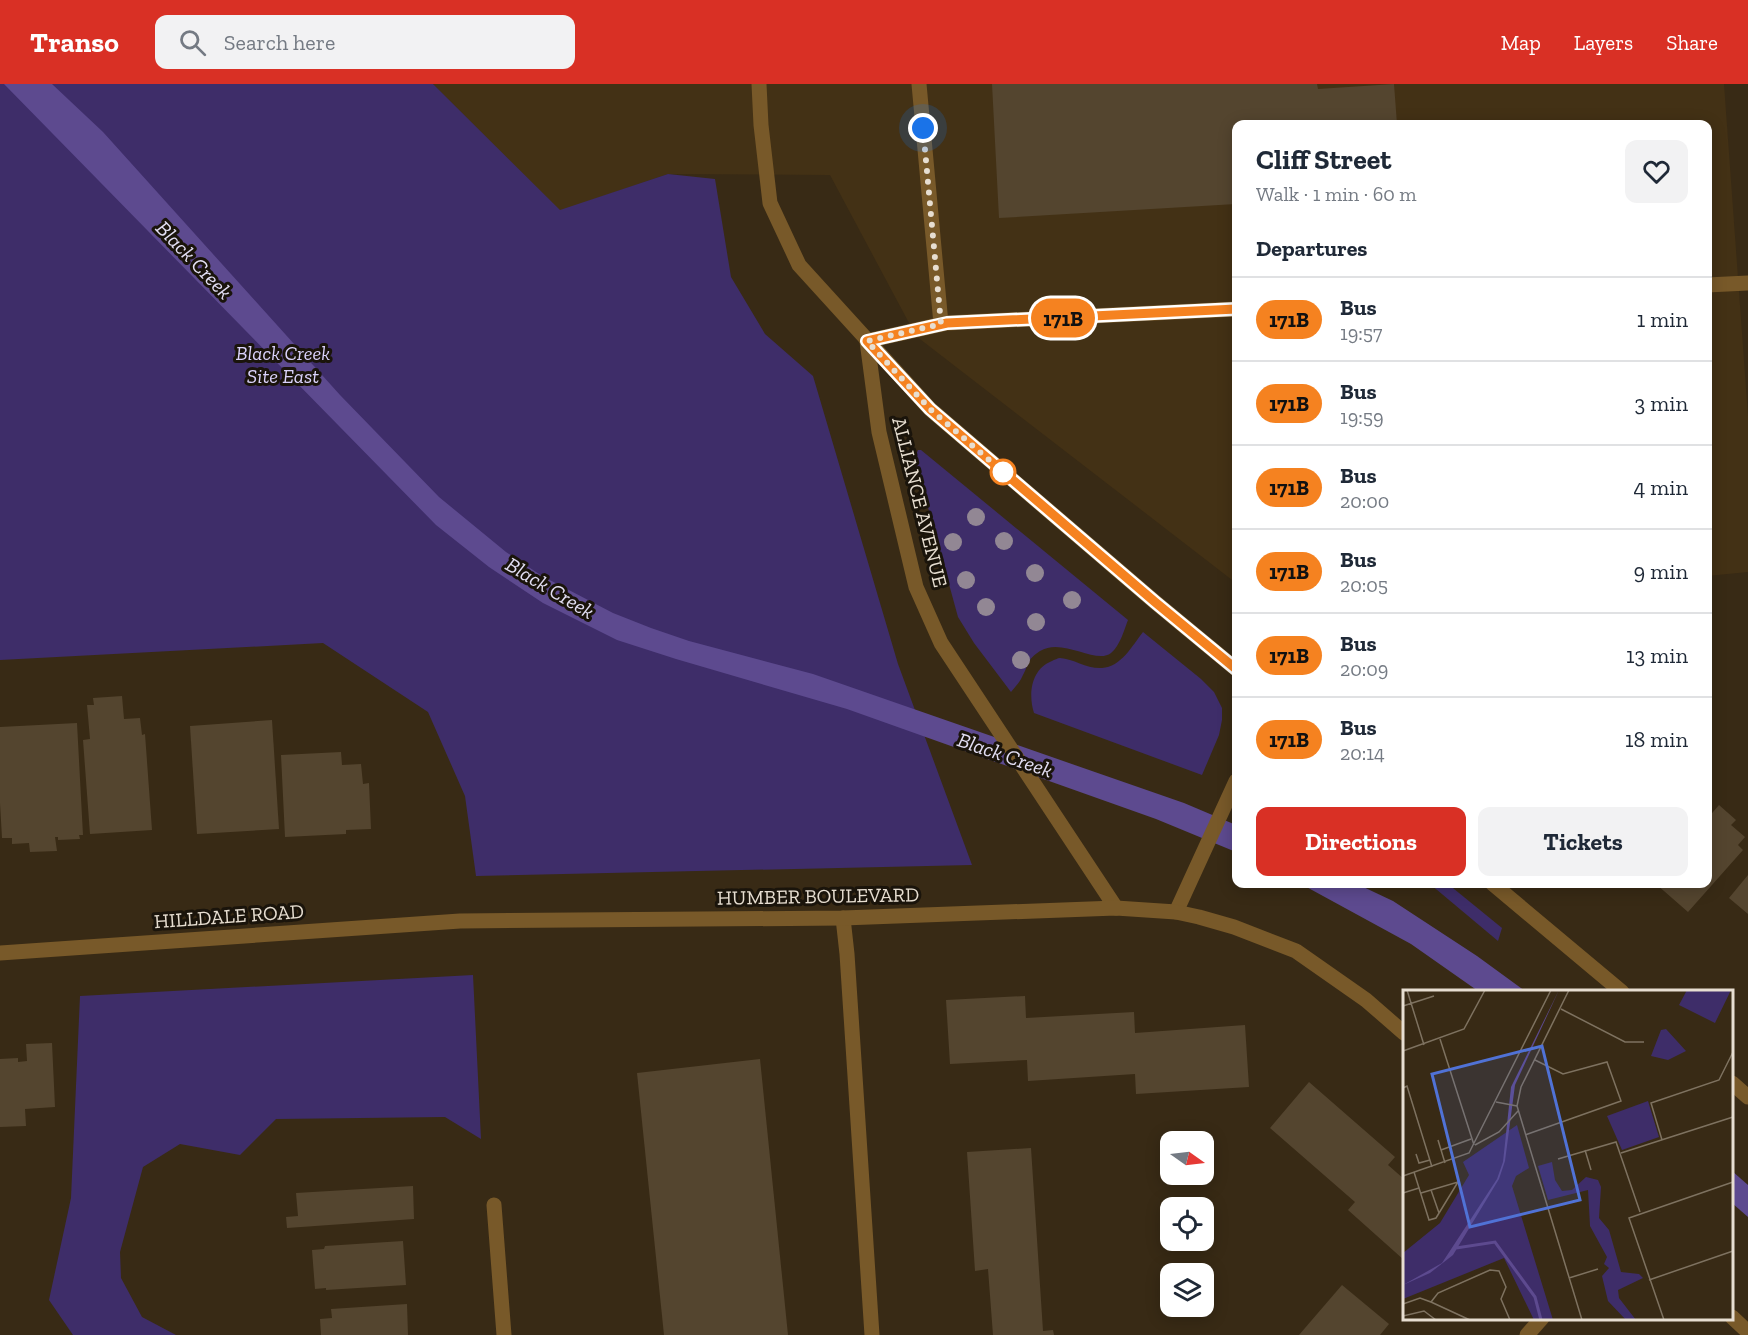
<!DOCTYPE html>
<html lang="en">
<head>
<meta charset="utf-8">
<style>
	:root { --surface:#fff; --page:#f2f2f3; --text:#1f2937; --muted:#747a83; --line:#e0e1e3; --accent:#d93025 }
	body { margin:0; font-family:"Zilla Slab",serif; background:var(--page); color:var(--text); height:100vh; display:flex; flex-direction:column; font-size:22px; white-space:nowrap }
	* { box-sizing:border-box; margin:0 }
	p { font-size:20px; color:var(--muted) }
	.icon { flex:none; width:33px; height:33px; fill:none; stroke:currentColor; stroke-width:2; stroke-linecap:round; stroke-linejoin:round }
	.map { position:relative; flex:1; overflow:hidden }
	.details { position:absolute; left:1232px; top:36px; width:480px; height:768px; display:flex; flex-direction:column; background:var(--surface); border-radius:12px; box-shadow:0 3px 15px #0003 }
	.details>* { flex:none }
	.badge { padding:0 12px; border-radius:20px; font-size:21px; line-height:39px }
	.needle { width:39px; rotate:104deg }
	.buttons { position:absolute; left:1160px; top:1047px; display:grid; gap:12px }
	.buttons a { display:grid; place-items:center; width:54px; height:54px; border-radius:12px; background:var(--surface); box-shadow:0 3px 15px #0003; font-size:30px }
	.you { position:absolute; width:30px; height:30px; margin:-15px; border:4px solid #fff; border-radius:50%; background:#1a73e8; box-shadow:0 0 0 9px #1a73e833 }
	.map>.badge { position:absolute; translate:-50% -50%; box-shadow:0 0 0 3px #fff }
	h2 { padding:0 24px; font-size:22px; line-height:54px }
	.round { display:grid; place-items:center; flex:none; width:63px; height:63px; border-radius:12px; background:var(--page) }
	.head { display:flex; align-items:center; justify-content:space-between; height:102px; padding:0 24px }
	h1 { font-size:28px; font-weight:800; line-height:45px }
	.primary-button { display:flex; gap:12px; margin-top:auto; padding:12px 24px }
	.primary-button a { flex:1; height:69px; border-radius:12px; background:var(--accent); color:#fff; font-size:24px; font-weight:800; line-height:69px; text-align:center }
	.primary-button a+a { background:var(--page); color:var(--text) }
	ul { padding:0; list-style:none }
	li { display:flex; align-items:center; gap:18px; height:84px; padding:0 24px; border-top:2px solid var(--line) }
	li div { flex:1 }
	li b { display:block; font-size:22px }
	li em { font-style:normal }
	li .badge { min-width:66px; font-weight:700; text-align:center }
	header { display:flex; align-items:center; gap:36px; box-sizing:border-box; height:84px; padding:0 30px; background:var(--accent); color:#fff }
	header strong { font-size:28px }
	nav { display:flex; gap:33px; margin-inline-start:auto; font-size:21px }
	.search { width:420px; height:54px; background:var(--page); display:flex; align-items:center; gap:15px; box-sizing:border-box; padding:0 21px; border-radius:12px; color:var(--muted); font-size:22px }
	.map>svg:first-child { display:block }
</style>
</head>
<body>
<header>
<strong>Transo</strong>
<div class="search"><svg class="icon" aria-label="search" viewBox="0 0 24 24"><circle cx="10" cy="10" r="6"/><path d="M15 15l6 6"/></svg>Search here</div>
<nav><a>Map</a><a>Layers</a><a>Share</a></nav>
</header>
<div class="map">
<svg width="1748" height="1251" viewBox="0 0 1748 1251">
	<rect width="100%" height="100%" fill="#382a15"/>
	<polygon fill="#433115" points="433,0 1724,0 1748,332 1748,488 1707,492 1707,40 1236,40 1236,499 916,252 830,91 668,90 560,127"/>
	<g fill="#3e2d69">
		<polygon points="0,0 433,0 560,126 668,90 715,95 731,193 765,250 813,292 898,580 972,781 476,792 465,712 428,628 323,559 0,576"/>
		<path d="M918,366H921L1128,536C1124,546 1120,562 1111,569C1096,581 1063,553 1040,567C1026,576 1029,581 1022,593C1020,598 1015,603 1011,608L974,559L958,533L918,387L915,373Z"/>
		<path d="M1143,548L1201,595L1214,608L1222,624V636L1219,651L1202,691L1034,629C1028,610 1031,585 1052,577C1054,576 1058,574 1060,574C1074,575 1087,585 1102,584C1121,583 1132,562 1143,548Z"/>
		<polygon points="1430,800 1448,800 1502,844 1498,857"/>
		<polygon points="473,891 481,1055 445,1033 276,1035 240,1071 180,1060 143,1083 120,1168 121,1194 142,1233 176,1251 73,1251 49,1216 71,1114 80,912"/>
	</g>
	<g fill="#5d4a8f">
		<polygon points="4,0 52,0 103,48 340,311 439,413 506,468 542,492 613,529 651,544 689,557 813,590 1184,719 1236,741 1236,768 1156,735 847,625 676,575 617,556 543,519 489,483 436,441"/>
		<polygon points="1301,800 1357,800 1393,817 1477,872 1525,907 1478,907 1411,860"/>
		<polygon points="1732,1087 1748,1101 1748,1133 1732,1119"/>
	</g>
	<g fill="#54452f">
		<polygon points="992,0 1317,0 1318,5 1394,0 1397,40 1236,40 1236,120 999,134"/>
		<polygon points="122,612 124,635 140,634 142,651 145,650 152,746 90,750 83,656 90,655 87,621 94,621 93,614"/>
		<polygon points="272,636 279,745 197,750 190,642"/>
		<polygon points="77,639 83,751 79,751 80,755 58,756 58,753 55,753 57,767 30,768 29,759 12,760 12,754 2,754 0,719 0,643"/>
		<polygon points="341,668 342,681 361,680 363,700 369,699 371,745 346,746 346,750 285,753 281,671"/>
		<polygon points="1719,721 1736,736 1731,741 1745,753 1738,761 1743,766 1688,828 1656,800 1707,800 1707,735"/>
		<polygon points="1748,791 1748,830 1729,814"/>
		<polygon points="1025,912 1026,934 1134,928 1135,949 1245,941 1249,1003 1136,1010 1135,990 1028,997 1027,976 950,980 946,916"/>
		<polygon points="52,959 55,1023 25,1025 26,1042 0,1043 0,975 18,974 18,978 27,977 26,960"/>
		<polygon points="760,975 788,1251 664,1251 637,989"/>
		<polygon points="1309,998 1395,1073 1388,1081 1404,1095 1404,1176 1348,1126 1355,1118 1270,1044"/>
		<polygon points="1031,1064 1043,1247 1053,1246 1054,1251 993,1251 988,1185 975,1187 967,1068"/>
		<polygon points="413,1102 414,1135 287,1144 286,1133 298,1132 296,1109"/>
		<polygon points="403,1157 406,1201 326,1206 326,1204 315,1205 312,1166 324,1165 325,1162"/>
		<polygon points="1342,1201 1389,1240 1380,1251 1299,1251"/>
		<polygon points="407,1220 408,1251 321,1251 320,1235 332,1234 331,1225"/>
	</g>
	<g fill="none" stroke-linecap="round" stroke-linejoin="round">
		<g stroke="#785929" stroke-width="15">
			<polyline points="759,0 761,41 770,119 799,181 930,325 1155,518 1236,585"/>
			<polyline points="919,0 941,240"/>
			<polyline points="1707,201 1748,199"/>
			<polyline points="867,257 879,348 916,503 941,559 1116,824"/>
			<polyline points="867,257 947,239 1236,225"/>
			<polyline points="1493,800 1622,908"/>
			<polyline points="1176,828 1236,697"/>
			<polyline points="843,834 847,870 872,1251"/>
			<polyline points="0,869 460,837 843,834 1116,824 1176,828 1199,833 1234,843 1296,867 1366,916 1404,949"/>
			<polyline points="1732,999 1748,1013"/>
			<polyline points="494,1121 504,1251"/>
			<polyline points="1732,1233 1748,1248"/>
			<polyline points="1527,1251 1542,1234"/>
		</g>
	</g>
	<g fill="#928794">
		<circle cx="976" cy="433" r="9"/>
		<circle cx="1004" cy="457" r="9"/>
		<circle cx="953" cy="458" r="9"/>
		<circle cx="1035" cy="489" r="9"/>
		<circle cx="966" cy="496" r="9"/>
		<circle cx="1072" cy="516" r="9"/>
		<circle cx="986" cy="523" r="9"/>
		<circle cx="1036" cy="538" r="9"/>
		<circle cx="1021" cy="576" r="9"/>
	</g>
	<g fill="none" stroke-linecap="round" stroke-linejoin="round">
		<g stroke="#fff" stroke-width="14">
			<polyline id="line" points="1236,225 947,239 867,257 930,325 1155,518 1236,585"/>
		</g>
		<use href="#line" stroke="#f58220" stroke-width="9"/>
		<polyline stroke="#e7ded1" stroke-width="6" stroke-dasharray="0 10.8" points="923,44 941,240 867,257 930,325 1003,388"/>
	</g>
	<circle fill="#fff" stroke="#f58220" stroke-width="3" cx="1003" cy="388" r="12"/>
	<g text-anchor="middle" stroke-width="6" stroke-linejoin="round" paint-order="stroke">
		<g font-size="20" font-style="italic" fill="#dbd3fc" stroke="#1a140b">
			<text x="283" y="276">Black Creek<tspan x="283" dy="23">Site East</tspan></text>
		</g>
		<g font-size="20" fill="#e7ded1" stroke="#1a140b">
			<text transform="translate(920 418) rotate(76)" y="7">ALLIANCE AVENUE</text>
			<text transform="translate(818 812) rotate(-1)" y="7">HUMBER BOULEVARD</text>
			<text transform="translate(229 832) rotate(-4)" y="7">HILLDALE ROAD</text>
		</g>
		<g font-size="21" font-style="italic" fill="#e3dff4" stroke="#1a140b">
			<text transform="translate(194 176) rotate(46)" y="7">Black Creek</text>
			<text transform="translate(550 504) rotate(31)" y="7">Black Creek</text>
			<text transform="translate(1005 671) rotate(19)" y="7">Black Creek</text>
		</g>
	</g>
	<g transform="translate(1403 906)">
		<rect width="330" height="330" fill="#382a15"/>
		<path d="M284,0H328L312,33L276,15ZM263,39L283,61L265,70L248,66L258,40ZM245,111L256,147L219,160L204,126ZM114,135L126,178L113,186L109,196L150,330H131L101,268L0,309V263L37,233L66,185L60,172ZM149,172L152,190L159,201L169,200L183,187L195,190L198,197L196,228L206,240L218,282L236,284L240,288L215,300L216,308L233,330H223L205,311L199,286L206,278L201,274L204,267L187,236L185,200L145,210L135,176Z" fill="#3e2d69"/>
		<path d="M156,0L112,95L102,171L96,189L50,265L27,283L0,295L39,273L94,189L100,172L108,97Z" fill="#5d4a8f"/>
		<path fill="none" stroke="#5d4a8f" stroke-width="3" d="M53,258L92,252L132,307L138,330"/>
		<path fill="none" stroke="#7e7260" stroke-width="1.5" d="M4,0L21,55M166,0L118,97L114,116L179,330M0,16L31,6M158,19L222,52H241M37,49L71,155M0,61L61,39L82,0M0,98L4,96L29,177M93,112L114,116M122,145L218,111L204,72L160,84L132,70M35,150L42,173M259,150L248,113L316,90L330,62M72,155L96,142L115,121M38,160L68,149M182,160L188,180M218,163L330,127M13,164L16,173L27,170M155,169L213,152L237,222M0,186L66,163L148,0M16,198L26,230L33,228L55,192L18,203M28,200L36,223M0,203L16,198L11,182M166,288L195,279M246,290L330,261M28,312L67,330M0,314L17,308L28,312L35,303L87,280L96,281L103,297L98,309L107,330M0,326L21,321L33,330M261,330L226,228L330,192"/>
		<path fill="#5072d6" fill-opacity="0.15" stroke="#5072d6" stroke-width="3" d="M139,56L177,210L67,237L29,84Z"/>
		<rect width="330" height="330" fill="none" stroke="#e7ded1" stroke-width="3"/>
	</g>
</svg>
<div class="buttons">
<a><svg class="needle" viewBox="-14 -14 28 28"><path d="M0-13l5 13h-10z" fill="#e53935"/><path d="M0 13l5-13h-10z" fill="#747a83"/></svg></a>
<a><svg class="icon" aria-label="locate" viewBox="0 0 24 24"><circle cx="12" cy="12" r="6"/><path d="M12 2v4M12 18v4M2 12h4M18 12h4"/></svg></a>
<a><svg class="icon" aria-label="layers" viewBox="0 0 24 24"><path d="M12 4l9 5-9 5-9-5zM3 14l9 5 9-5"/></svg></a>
</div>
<div class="you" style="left:923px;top:44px"></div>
<b class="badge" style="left:1063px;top:234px;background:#f58220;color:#111">171B</b>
<section class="details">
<div class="head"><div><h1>Cliff Street</h1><p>Walk · 1 min · 60 m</p></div><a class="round"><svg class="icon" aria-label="heart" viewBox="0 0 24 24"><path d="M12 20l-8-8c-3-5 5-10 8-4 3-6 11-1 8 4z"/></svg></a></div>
<h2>Departures</h2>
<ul>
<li><span class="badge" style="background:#f58220;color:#111">171B</span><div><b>Bus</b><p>19:57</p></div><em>1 min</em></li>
<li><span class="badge" style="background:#f58220;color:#111">171B</span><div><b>Bus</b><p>19:59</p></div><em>3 min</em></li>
<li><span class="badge" style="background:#f58220;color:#111">171B</span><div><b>Bus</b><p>20:00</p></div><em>4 min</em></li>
<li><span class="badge" style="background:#f58220;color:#111">171B</span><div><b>Bus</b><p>20:05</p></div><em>9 min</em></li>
<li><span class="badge" style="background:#f58220;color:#111">171B</span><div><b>Bus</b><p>20:09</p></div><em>13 min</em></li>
<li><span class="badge" style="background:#f58220;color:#111">171B</span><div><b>Bus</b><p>20:14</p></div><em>18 min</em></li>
</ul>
<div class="primary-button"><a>Directions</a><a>Tickets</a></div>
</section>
</div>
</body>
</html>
